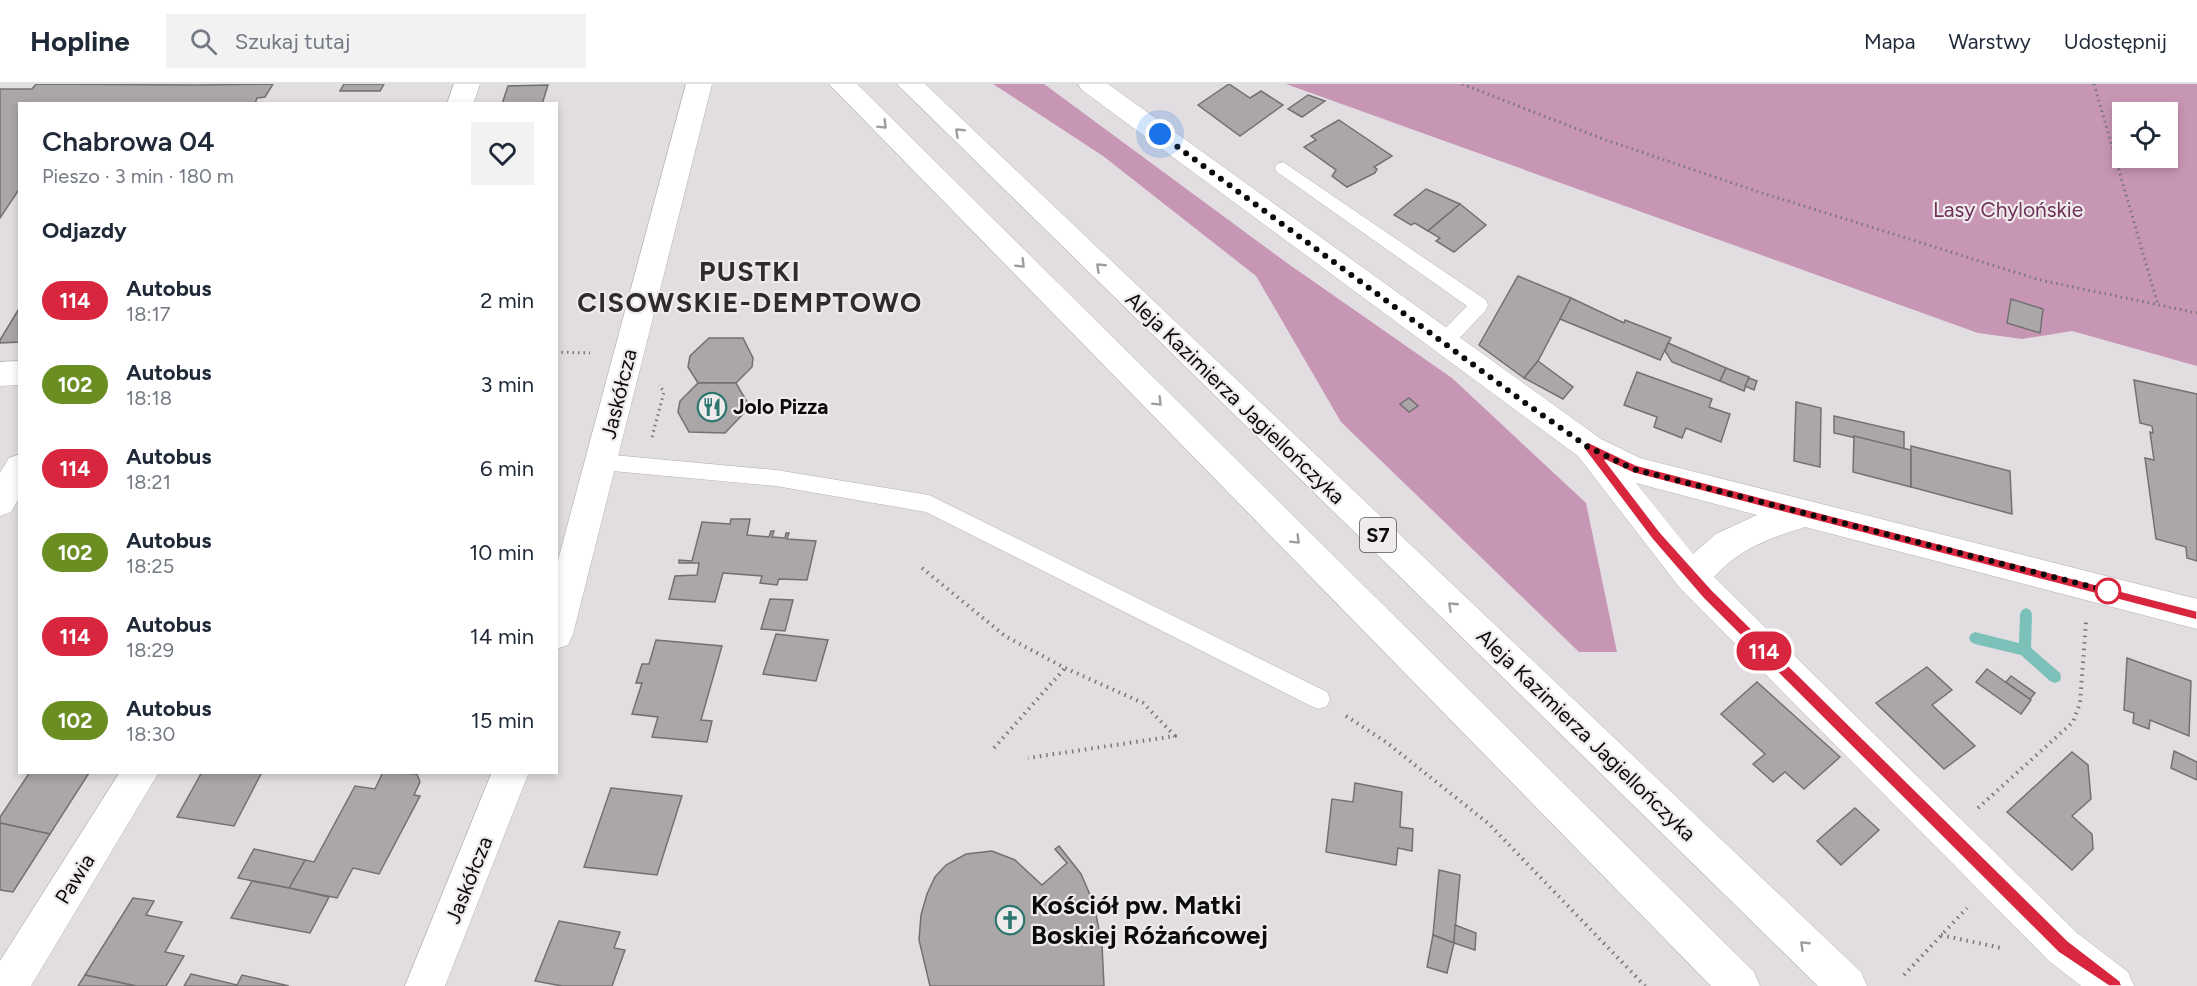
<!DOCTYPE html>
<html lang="pl">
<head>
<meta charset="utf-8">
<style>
	:root { --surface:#fff; --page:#f2f2f3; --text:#1f2937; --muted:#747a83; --line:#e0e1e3 }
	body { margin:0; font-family:Figtree,sans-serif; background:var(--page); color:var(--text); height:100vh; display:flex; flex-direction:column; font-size:22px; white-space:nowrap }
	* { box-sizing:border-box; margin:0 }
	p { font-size:20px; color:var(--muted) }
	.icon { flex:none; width:33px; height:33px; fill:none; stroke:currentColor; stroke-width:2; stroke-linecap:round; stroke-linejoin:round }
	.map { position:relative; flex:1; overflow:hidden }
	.sheet { position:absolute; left:18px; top:18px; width:540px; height:672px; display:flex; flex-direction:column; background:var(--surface); border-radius:0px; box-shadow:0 3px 9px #0003 }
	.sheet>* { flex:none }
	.badge { padding:0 12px; border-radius:20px; font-size:21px; line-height:39px }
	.fabs { position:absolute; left:2112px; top:18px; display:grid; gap:12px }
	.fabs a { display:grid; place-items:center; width:66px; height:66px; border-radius:0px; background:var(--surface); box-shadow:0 3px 9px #0003; font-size:30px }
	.you { position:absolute; width:30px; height:30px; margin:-15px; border:4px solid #fff; border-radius:50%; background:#1a73e8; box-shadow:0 0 0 9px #1a73e833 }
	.map>.badge { position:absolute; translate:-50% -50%; box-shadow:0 0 0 3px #fff }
	h2 { padding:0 24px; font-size:22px; line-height:54px }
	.round { display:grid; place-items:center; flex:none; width:63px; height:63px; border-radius:0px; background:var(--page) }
	.headline { display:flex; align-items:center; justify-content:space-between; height:102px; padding:0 24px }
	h1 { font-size:28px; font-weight:600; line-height:45px }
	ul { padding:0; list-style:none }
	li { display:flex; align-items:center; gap:18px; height:84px; padding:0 24px }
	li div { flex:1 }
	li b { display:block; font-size:22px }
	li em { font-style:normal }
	li .badge { min-width:66px; font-weight:700; text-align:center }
	header { display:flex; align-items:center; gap:36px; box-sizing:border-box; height:84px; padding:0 30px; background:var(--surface); border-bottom:2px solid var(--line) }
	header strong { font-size:28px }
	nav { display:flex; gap:33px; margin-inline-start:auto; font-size:21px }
	.search { width:420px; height:54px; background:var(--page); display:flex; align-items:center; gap:15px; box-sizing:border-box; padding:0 21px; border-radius:0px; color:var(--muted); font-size:22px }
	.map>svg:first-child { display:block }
</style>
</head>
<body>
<header>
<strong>Hopline</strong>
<div class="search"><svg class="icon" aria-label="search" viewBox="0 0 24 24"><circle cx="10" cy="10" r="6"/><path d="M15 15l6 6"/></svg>Szukaj tutaj</div>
<nav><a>Mapa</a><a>Warstwy</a><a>Udostępnij</a></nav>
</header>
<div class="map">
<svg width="2197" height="902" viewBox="0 0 2197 902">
	<rect width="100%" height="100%" fill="#e2dde0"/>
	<g fill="#c896b5" fill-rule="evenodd">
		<polygon points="993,0 1044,0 1287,179 1452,294 1586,419 1617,568 1579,568 1341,338 1256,192 1103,72"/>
		<path d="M1286,0H2197V282L2072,247L2022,255L1978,249ZM2122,28H2168V74H2122Z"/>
	</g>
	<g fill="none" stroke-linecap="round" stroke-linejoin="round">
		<polygon fill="#7bc1ba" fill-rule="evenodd" points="2026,524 2030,526 2032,530 2031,564 2060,589 2061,593 2060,597 2055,599 2050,597 2021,571 1975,560 1971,558 1969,554 1971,550 1975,548 2019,559 2020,530 2022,526"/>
	</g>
	<g fill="#aba7a9" stroke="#737072" stroke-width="1.5">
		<polygon points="36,0 194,1 273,0 265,13 257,14 255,20 20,20 20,104 0,134 0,5 32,5"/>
		<polygon points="344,0 384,0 380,7 340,7"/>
		<polygon points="1229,0 1250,14 1261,7 1283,21 1240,52 1198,21"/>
		<polygon points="548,1 542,20 502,20 508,2"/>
		<polygon points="1308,11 1325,17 1302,33 1288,25"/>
		<polygon points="1339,36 1392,72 1374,83 1377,85 1375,89 1347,103 1332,92 1336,86 1304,63 1316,56 1311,52"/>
		<polygon points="1426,105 1460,120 1428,147 1415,139 1411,141 1394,131"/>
		<polygon points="1460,120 1486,141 1454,168 1436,157 1440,154 1428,147"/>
		<polygon points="1518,192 1571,214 1538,277 1524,294 1479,261"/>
		<polygon points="1571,214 1624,239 1625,236 1671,254 1660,276 1560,235"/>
		<polygon points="2011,215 2043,225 2040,249 2007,239"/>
		<polygon points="20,223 20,258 0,259 0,256"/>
		<polygon points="709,254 743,254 753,274 752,283 736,299 698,299 688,283 690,272"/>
		<polygon points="1668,259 1726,284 1720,297 1672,278 1665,267"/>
		<polygon points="1538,277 1573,303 1563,315 1524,294"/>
		<polygon points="1726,284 1749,293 1744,307 1720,297"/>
		<polygon points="1637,288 1712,315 1709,323 1730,330 1721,358 1686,344 1682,354 1654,343 1657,333 1624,321"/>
		<polygon points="1749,294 1757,297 1754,306 1745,302"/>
		<polygon points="2134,296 2197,310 2197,477 2187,474 2186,463 2156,455 2145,374 2154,376 2150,348 2153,349 2152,342 2140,339"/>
		<polygon points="698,299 736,299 747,318 745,328 725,349 689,348 684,339 678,328 680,317"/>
		<polygon points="1409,314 1418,322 1409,328 1400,320"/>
		<polygon points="1796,318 1821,324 1820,383 1794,377"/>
		<polygon points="1834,332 1904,348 1904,365 1834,349"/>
		<polygon points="1854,352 1911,366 1911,403 1853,388"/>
		<polygon points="1911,362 2010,387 2012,430 1911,403"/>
		<polygon points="731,435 750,435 747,451 769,453 771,447 774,447 772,453 785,454 786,449 789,449 787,455 816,457 807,496 779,495 777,501 760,499 762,492 723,489 715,518 669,515 675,492 697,491 699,479 679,479 679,476 692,477 702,438 730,440"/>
		<polygon points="770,515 793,516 785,547 761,545"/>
		<polygon points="776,550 828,556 816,597 763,590"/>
		<polygon points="656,556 722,562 701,636 712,637 707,658 652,653 658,633 632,630 642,599 636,599 642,580 649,580"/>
		<polygon points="2127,574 2191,597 2189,652 2150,636 2149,645 2133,639 2134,629 2124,626"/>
		<polygon points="1927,583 1952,606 1932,621 1975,662 1944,685 1876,619"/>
		<polygon points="1987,585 2031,616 2021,630 1976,598"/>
		<polygon points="2011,592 2035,609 2030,615 2006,598"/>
		<polygon points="1757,598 1840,673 1804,705 1785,688 1773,698 1753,680 1765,670 1721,630"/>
		<polygon points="2174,667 2197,678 2197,696 2171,684"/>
		<polygon points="2072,668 2088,681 2091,715 2072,732 2092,750 2093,765 2072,786 2007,728"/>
		<polygon points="30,688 89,689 50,750 0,739 0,733"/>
		<polygon points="202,688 262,688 234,742 177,733"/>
		<polygon points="383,688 417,690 420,698 414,711 420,712 379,790 353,784 337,814 289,804 305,776 314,778 355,702 375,705"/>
		<polygon points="1355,699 1402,708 1400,743 1413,745 1412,767 1398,764 1396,781 1326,768 1332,715 1353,718"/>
		<polygon points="611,704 682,712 657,791 584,783"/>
		<polygon points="1855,724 1879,746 1841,781 1817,757"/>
		<polygon points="0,739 50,750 13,808 0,806"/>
		<polygon points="1059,762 1081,790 1094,820 1102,861 1104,902 930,902 919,856 921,831 927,810 935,793 946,781 966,770 992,767 1015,776 1042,801 1067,779 1055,765"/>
		<polygon points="254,765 305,776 289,804 238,794"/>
		<polygon points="1439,786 1460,791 1454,859 1433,851"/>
		<polygon points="252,797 289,804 329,813 310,849 231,834"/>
		<polygon points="133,814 154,817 146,831 182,838 165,868 184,872 166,902 136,902 85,891"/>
		<polygon points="559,837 620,848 614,864 625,866 612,902 562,902 535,897"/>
		<polygon points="1455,841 1476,849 1475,866 1454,859"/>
		<polygon points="1433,851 1454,859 1447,889 1427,883"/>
		<polygon points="191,890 237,901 242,891 289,902 184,902"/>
		<polygon points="85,891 136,902 78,902"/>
	</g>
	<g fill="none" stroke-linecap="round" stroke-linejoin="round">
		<g stroke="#b5b1b4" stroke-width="1">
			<g id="lane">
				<polygon points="1283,78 1486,216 1488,221 1486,226 1451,263 1444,265 1437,263 1435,258 1437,253 1467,222 1277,88 1275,84 1277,80"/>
				<polygon points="602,370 776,386 929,411 1327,608 1330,615 1327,622 1319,625 1311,622 926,428 776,402 602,386 595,384 592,378 595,372"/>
			</g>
		</g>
		<g stroke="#b5b1b4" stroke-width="1">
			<g id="street">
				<polygon points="454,0 480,0 473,20 447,20"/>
				<path d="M1078,0H1108L1601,355L1640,374L2197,515V545L1805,443C1770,454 1739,465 1714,493L2077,849L2128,888L2134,902H2081L2049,877L1680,504L1578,372L1082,6ZM1636,399L1757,431L1716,450L1693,470Z"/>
				<polygon points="20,277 20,301 0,302 0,278"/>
				<polygon points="20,370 20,413 11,428 0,432 0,389 9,374"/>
				<polygon points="120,688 159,688 31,902 0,902 0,877"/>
			</g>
		</g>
		<g stroke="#b5b1b4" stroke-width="1">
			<g id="secondary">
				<polygon points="686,0 712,0 573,550 568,561 556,565 556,484"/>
				<polygon points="492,688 529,688 445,902 405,902"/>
			</g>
		</g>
		<g stroke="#b5b1b4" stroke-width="1">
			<g id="highway">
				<polygon points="829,0 857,0 1754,888 1760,902 1711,902"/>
				<polygon points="897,0 925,0 1861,888 1867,902 1818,902"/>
			</g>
		</g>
		<g stroke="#797677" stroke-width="3" stroke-dasharray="1.5 4" stroke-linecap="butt">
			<polyline points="1462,0 1603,55 1756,107 2040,196 2197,229"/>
			<polyline points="2094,0 2158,221"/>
			<polyline points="556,268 590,269"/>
			<polyline points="652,353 664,308 659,301"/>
		</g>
		<g stroke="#797677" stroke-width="4" stroke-dasharray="1.5 5" stroke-linecap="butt">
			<polyline points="922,484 1005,552 1065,584 1143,619 1175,652 1028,674"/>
			<polyline points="1346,632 1386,658 1489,740 1645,902"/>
			<polyline points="994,664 1065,584"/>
			<polyline points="1978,724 2073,638 2080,619 2086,538"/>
			<polyline points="1941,851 2001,864"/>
			<polyline points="1904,891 1967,824"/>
		</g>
		<use href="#lane" fill="#fff" fill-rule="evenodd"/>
		<use href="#street" fill="#fff" fill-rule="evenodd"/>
		<use href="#secondary" fill="#fff" fill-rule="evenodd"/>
		<use href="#highway" fill="#fff" fill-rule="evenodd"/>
	</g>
	<defs><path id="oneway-chevron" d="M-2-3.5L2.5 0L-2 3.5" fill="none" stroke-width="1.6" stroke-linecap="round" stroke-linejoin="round" transform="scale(1.5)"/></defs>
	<g stroke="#9e9d9d">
		<use href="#oneway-chevron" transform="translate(883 41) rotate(45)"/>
		<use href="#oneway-chevron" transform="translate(959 48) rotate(-136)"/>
		<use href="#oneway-chevron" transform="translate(1021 180) rotate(45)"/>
		<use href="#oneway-chevron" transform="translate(1100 183) rotate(-136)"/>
		<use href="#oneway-chevron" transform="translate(1158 318) rotate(45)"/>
		<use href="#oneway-chevron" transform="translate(1296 456) rotate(45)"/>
		<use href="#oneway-chevron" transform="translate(1452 522) rotate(-136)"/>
		<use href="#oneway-chevron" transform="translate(1804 861) rotate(-136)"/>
	</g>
	<polygon fill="#d7263d" stroke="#fff" stroke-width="1.5" points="1588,358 1636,381 2197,527 2197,536 1633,389 1605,376 1660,448 1712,506 2068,857 2120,897 2122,902 2109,902 2058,868 1703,514 1652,455 1585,366 1585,360"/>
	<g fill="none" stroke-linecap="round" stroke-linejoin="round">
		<polyline stroke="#0c0b0b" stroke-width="6" stroke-dasharray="0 10.8" points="1160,50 1528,321 1588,363 1633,385 2108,507"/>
	</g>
	<defs>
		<g id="restaurant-ring" transform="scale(1.5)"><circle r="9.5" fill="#efebed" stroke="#2e766f" stroke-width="1.5"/><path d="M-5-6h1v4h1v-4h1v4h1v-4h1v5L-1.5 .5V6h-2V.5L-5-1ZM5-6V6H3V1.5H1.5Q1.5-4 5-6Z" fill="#2e766f"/></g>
		<g id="church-ring" transform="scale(1.5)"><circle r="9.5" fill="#efebed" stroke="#2e766f" stroke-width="1.5"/><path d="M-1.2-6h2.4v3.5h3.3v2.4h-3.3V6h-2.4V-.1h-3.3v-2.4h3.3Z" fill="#2e766f"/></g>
	</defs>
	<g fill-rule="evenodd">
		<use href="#restaurant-ring" x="712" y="323"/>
		<use href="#church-ring" x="1010" y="836"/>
	</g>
	<circle fill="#fff" stroke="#d7263d" stroke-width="3" cx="2108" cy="507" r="12"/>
	<g text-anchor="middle" stroke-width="4.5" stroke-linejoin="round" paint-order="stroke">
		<rect fill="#efebed" stroke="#504e4f" stroke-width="1.5" x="1360" y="434" width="36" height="34" rx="4.5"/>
		<g font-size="20" font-weight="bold" fill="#0c0b0b">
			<text x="1378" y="458">S7</text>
		</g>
		<g font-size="21" fill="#6f315a" stroke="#efebed">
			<text x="2008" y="133">Lasy Chylońskie</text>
		</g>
		<g font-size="21" fill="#0c0b0b" stroke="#efebed">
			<text transform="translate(619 310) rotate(-76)" y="7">Jaskółcza</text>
			<text transform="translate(1235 314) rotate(44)" y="7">Aleja Kazimierza Jagiellończyka</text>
			<text transform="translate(1586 651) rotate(44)" y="7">Aleja Kazimierza Jagiellończyka</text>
			<text transform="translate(75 795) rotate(-58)" y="7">Pawia</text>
			<text transform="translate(469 796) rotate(-68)" y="7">Jaskółcza</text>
		</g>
		<g font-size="21" font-weight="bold" fill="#0c0b0b" stroke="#efebed" text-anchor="start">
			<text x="733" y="330">Jolo Pizza</text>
		</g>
		<g font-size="26" font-weight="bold" fill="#0c0b0b" stroke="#efebed" text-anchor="start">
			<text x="1031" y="830">Kościół pw. Matki<tspan x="1031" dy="30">Boskiej Różańcowej</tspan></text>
		</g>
		<g font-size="27" font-weight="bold" letter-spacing="1.5" fill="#2e2b2d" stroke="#efebed">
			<text x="750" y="197">PUSTKI<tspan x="750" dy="31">CISOWSKIE-DEMPTOWO</tspan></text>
		</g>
	</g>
</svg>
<div class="fabs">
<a><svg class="icon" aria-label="locate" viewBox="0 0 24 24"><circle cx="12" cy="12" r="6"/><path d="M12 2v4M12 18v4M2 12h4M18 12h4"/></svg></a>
</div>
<div class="you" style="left:1160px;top:50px"></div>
<b class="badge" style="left:1764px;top:567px;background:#d7263d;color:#fff">114</b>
<section class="sheet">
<div class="headline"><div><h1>Chabrowa 04</h1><p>Pieszo · 3 min · 180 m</p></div><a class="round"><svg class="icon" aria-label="heart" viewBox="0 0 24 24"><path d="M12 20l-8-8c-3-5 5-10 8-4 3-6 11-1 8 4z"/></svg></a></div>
<h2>Odjazdy</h2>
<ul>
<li><span class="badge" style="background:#d7263d;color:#fff">114</span><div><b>Autobus</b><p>18:17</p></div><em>2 min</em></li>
<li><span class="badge" style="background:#6b8e23;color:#fff">102</span><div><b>Autobus</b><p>18:18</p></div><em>3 min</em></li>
<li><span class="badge" style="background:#d7263d;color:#fff">114</span><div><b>Autobus</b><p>18:21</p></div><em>6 min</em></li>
<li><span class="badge" style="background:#6b8e23;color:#fff">102</span><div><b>Autobus</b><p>18:25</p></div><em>10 min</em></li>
<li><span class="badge" style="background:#d7263d;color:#fff">114</span><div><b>Autobus</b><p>18:29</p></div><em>14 min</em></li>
<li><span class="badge" style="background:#6b8e23;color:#fff">102</span><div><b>Autobus</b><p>18:30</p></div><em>15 min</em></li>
</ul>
</section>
</div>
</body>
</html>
